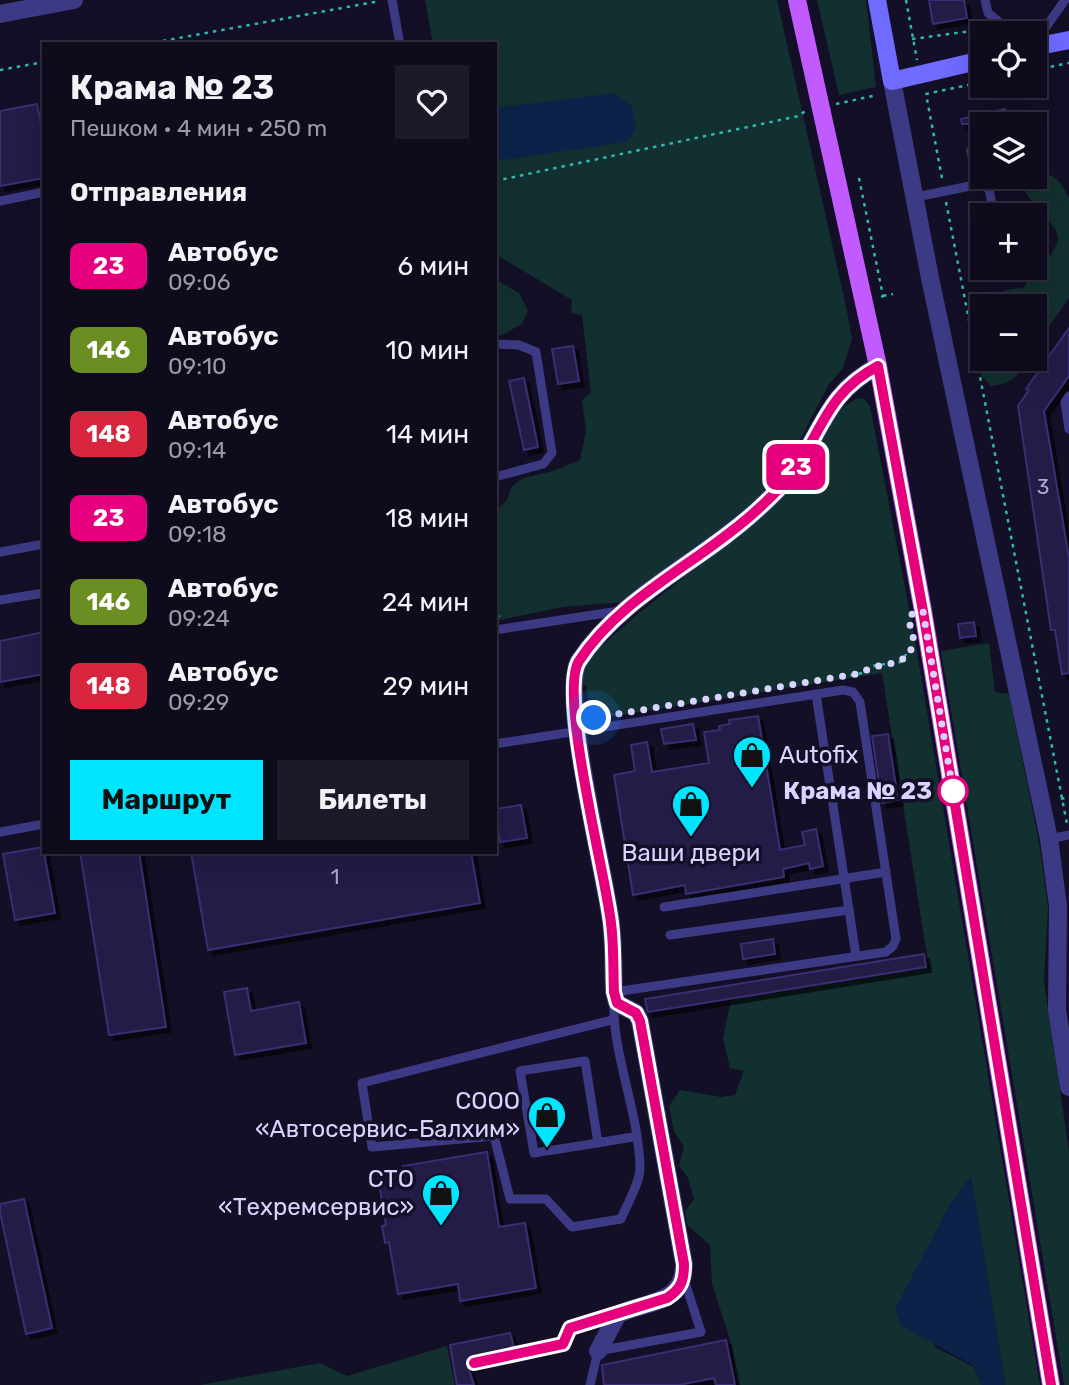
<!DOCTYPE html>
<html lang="ru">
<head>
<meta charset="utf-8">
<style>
	:root { --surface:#0e0b1c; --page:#1c1929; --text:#f1f3f6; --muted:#9b9ba3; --line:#2e2b3b; --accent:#00e5ff }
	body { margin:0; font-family:Rubik,sans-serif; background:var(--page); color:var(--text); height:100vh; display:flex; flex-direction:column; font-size:26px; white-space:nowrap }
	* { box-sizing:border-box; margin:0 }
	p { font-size:23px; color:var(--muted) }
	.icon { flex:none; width:38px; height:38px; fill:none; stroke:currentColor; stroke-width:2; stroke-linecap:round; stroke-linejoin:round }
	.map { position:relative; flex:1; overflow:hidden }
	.details { position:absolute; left:42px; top:42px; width:455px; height:812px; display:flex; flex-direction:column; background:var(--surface); border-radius:0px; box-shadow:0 7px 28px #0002,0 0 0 2px var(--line) }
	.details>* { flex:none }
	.badge { padding:0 14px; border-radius:10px; font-size:24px; line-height:46px }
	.controls { position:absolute; left:970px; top:21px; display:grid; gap:14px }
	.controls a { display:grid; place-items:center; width:77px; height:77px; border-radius:0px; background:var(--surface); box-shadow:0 7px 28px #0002,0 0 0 2px var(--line); font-size:35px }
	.you { position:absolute; width:35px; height:35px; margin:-18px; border:5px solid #fff; border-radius:50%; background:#1a73e8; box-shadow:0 0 0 10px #1a73e833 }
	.map>.badge { position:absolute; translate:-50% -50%; box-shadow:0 0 0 4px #fff }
	h2 { padding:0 28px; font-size:26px; line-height:63px }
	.round { display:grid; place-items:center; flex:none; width:74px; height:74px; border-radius:0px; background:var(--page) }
	.summary { display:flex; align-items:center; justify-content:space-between; height:119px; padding:0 28px }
	h1 { font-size:33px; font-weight:700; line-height:52px }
	.action { display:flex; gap:14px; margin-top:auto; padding:14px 28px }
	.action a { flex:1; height:80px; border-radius:0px; background:var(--accent); color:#111; font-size:28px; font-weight:700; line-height:80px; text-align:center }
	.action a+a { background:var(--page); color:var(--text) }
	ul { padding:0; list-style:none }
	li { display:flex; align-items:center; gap:21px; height:84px; padding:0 28px }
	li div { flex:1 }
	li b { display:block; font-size:26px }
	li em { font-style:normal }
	li .badge { min-width:77px; font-weight:700; text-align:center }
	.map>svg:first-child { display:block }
</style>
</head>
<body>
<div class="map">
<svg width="1069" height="1385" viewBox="0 0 1069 1385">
	<defs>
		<filter id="shadow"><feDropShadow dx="5" dy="5" stdDeviation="0" flood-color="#0009"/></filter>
	</defs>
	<rect width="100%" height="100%" fill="#130f26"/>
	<g fill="#12302f">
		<polygon points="425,0 777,0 846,306 852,339 843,368 829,384 784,471 751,505 625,602 563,607 495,621 495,513 508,498 511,487 523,478 553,471 580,460 586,431 582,400 591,393 582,315 571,313 572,300 495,254 495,44 433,44"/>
		<polygon points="817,0 866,0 876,87 839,95"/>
		<path d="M1034,171C1054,173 1061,181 1069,198V298L1034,348V306H987C997,291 1006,288 1024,288L1028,280L1020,268H1034V254L1051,255L1058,241C1059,221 1029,210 1023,184L1029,177H1034Z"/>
		<polygon points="495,279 519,293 528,311 522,324 498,337"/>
		<path d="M982,314V359H1028C1019,376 1012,384 991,386C970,367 965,339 982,314Z"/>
		<polygon points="857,398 864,399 870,406 914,634 1040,1385 1005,1385 971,1177 950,1204 935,1347 974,1367 982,1385 738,1385 730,1340 712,1284 710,1245 687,1225 685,1211 694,1199 688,1178 679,1166 684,1146 674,1132 669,1106 680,1090 721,1097 735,1095 744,1071 730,1068 723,1038 731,1000 929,968 882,673 596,719 591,716 586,685 580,686 582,668 594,653 634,617 760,517 835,413"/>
		<polygon points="989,643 995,692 1009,694 1039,842 1048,906 1044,982 1069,1151 1069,1385 1064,1385 941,651"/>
		<polygon points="447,1346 455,1385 200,1385 320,1363 347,1376"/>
	</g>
	<g fill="#0c2248">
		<polygon points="614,93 632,107 636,128 627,142 495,161 495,108"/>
		<polygon points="971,1176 1005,1385 982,1385 974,1366 901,1326 895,1309 950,1204"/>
	</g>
	<g fill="#241b47" stroke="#3b2d73" stroke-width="2" filter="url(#shadow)">
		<polygon points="929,0 964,0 967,18 933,24"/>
		<polygon points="37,104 44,140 44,178 0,186 0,111"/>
		<polygon points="1005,109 1008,124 982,124 982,166 971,169 967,150 979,124 962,124 961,119"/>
		<polygon points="1069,328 1069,376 1044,411 1069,558 1069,673 1062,674 1055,630 1051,630 1018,406 1029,390 1026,389"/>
		<polygon points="573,346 579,381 558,384 552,349"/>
		<polygon points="524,378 538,447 524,450 509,381"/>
		<polygon points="974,622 976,636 960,638 958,624"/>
		<polygon points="44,632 44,674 0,682 0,641"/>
		<polygon points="758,716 780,850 805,845 802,832 816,829 823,866 810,869 809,863 783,869 784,877 686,894 685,885 633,895 614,775 635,771 631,745 647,742 652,772 709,763 704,732 720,730 719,726 730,724 729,720"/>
		<polygon points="693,724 696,740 664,744 661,729"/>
		<polygon points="888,734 898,800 882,803 872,736"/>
		<polygon points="521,805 527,838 500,842 495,809"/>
		<polygon points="43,847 55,913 15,920 3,854"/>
		<polygon points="80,852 139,852 166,1027 109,1035"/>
		<polygon points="191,852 471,852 480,903 208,950"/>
		<polygon points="773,939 775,954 743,959 741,944"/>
		<polygon points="924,954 926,967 648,1012 647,1009 645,999"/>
		<polygon points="247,988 251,1011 299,1002 306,1043 235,1055 224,992"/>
		<polygon points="487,1152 499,1227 525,1223 536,1288 460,1301 458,1284 398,1294 389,1242 385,1243 382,1226 386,1225 378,1177 404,1172 403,1166"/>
		<polygon points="24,1199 52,1328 26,1334 0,1212 0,1204"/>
		<polygon points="510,1333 514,1347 470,1357 467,1364 474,1385 457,1385 450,1345"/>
		<polygon points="726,1340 735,1385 716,1385 714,1378 679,1385 604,1385 602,1365"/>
	</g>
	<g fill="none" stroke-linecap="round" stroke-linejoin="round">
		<g stroke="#2fb8b0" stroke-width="2.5" stroke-dasharray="3.5 5" stroke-linecap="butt">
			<polyline points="906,0 917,60"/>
			<polyline points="912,39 979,30 977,20"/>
			<polyline points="146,44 380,1"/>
			<polyline points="0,70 44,62"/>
			<polyline points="1034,70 1069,63"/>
			<polyline points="836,104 877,95"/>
			<polyline points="859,178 883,296 879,299"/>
			<polyline points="942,178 926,94 982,82"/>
			<polyline points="495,181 799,116 805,111"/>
			<polyline points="946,202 1067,824"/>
			<polyline points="883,296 893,294"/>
			<polyline points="495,599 499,617"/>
			<polyline points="842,677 862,673 871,666 901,662 911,647"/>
			<polyline points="1061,799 1069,797"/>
		</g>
		<g stroke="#3d3a85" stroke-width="9">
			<polyline points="392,0 400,44"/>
			<polyline points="985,0 988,13 1013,33"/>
			<polyline points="1034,44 1065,0"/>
			<polyline points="916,197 980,184 989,189 994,215"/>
			<polyline points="0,201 44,192"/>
			<polyline points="495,344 519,345 536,352 552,453 543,464 495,477"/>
			<polyline points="1069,396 1065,402 1069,429"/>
			<polyline points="0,552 44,544"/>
			<polyline points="0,600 44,593"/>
			<polyline points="495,630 619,611"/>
			<polyline points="816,694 856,956"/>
			<path d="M495,744L843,690L853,692L860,702L896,939L893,946L886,952L614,992C610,1052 639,1109 640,1168C640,1183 627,1204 621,1219L572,1227L546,1199H510L494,1136L372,1147L362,1083L612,1020"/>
			<polyline points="0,832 44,824"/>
			<polyline points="1049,839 1069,835"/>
			<polyline points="664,907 886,872"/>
			<polyline points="670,935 849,910"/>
			<path d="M598,1143L585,1061L520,1071L534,1153C568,1148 601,1142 634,1137"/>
			<polyline points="474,1363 563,1344 570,1328 616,1315"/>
			<polyline points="590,1385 598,1351 701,1332 684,1279"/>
		</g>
		<g stroke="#3d3a85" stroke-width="18">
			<polyline points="0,14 74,0"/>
			<polyline points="892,81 930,278 1049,839 1058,906 1057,1010 1069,1087"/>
			<path d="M598,1351L618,1314C648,1301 684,1304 684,1264L640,1021L636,1013L617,1003L614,992C613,969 614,946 611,923C606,877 559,693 579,661C621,596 701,562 757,510C768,500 781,488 790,476C823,432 825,394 878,366"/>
		</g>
		<g stroke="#6f6bff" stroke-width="18">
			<polyline points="877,0 892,81 982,60"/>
			<polyline points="1034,47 1069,40"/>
		</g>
		<polyline stroke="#c25bff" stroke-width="18" points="797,0 878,366 923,611 1051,1385"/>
	</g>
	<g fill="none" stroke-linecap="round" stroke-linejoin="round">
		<g stroke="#fff" stroke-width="16">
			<path id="line" d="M474,1363L563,1344L570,1328L667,1298C681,1289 684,1281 684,1264L640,1021L636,1013L617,1003L614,992C613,969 614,946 611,923C606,876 558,693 579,661C621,596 701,562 757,510C768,500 781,488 790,476C823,432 825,394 878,366L923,611L1051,1385"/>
		</g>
		<use href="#line" stroke="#e6007e" stroke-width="10"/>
		<path stroke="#d9d4ff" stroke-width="7" stroke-dasharray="0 12.6" d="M594,718L862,673C879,660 908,670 913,643C915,633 907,625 910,615L923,611L954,797L953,791"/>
	</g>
	<defs>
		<g id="shop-pin" transform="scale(2.0125)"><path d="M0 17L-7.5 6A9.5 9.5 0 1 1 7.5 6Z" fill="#00e5ff" stroke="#130f26"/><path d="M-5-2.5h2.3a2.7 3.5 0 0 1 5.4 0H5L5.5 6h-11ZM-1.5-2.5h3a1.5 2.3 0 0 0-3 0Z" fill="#111"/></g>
	</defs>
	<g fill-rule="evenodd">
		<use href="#shop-pin" x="752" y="755"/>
		<use href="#shop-pin" x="691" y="804"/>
		<use href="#shop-pin" x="547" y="1115"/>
		<use href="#shop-pin" x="441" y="1193"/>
	</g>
	<circle fill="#fff" stroke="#e6007e" stroke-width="3.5" cx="953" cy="791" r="14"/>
	<g text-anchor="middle" stroke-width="7" stroke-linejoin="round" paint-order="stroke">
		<g font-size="21" fill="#aca6d1">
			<text x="1043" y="494">3</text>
			<text x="335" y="884">1</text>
		</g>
		<g font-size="24" fill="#d9d4ff" stroke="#130f26" text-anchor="end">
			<text x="779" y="763" text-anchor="start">Autofix</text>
			<text x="691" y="861" text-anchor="middle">Ваши двери</text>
			<text x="520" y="1109">СООО<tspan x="520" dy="28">«Автосервис-Балхим»</tspan></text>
			<text x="414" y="1187">СТО<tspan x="414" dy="28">«Техремсервис»</tspan></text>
		</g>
		<g font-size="24" font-weight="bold" fill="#d9d4ff" stroke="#130f26" text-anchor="end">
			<text x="932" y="799">Крама № 23</text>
		</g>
	</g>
</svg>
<div class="controls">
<a><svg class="icon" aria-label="locate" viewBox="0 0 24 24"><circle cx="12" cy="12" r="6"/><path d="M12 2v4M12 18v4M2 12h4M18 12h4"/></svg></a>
<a><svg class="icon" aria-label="layers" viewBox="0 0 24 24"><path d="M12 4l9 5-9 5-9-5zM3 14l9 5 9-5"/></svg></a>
<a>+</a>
<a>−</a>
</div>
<div class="you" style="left:594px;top:718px"></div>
<b class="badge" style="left:796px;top:467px;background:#e6007e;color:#fff">23</b>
<section class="details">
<div class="summary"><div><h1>Крама № 23</h1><p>Пешком · 4 мин · 250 m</p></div><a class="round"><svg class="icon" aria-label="heart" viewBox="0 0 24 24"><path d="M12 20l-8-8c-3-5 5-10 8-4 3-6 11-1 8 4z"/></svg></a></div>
<h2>Отправления</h2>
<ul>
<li><span class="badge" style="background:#e6007e;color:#fff">23</span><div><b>Автобус</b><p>09:06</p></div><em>6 мин</em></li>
<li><span class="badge" style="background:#6b8e23;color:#fff">146</span><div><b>Автобус</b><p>09:10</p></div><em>10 мин</em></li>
<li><span class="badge" style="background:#d7263d;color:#fff">148</span><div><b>Автобус</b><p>09:14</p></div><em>14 мин</em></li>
<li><span class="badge" style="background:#e6007e;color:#fff">23</span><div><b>Автобус</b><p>09:18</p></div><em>18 мин</em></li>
<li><span class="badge" style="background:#6b8e23;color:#fff">146</span><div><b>Автобус</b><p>09:24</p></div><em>24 мин</em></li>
<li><span class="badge" style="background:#d7263d;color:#fff">148</span><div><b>Автобус</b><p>09:29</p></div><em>29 мин</em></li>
</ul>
<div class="action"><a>Маршрут</a><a>Билеты</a></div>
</section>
</div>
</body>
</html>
